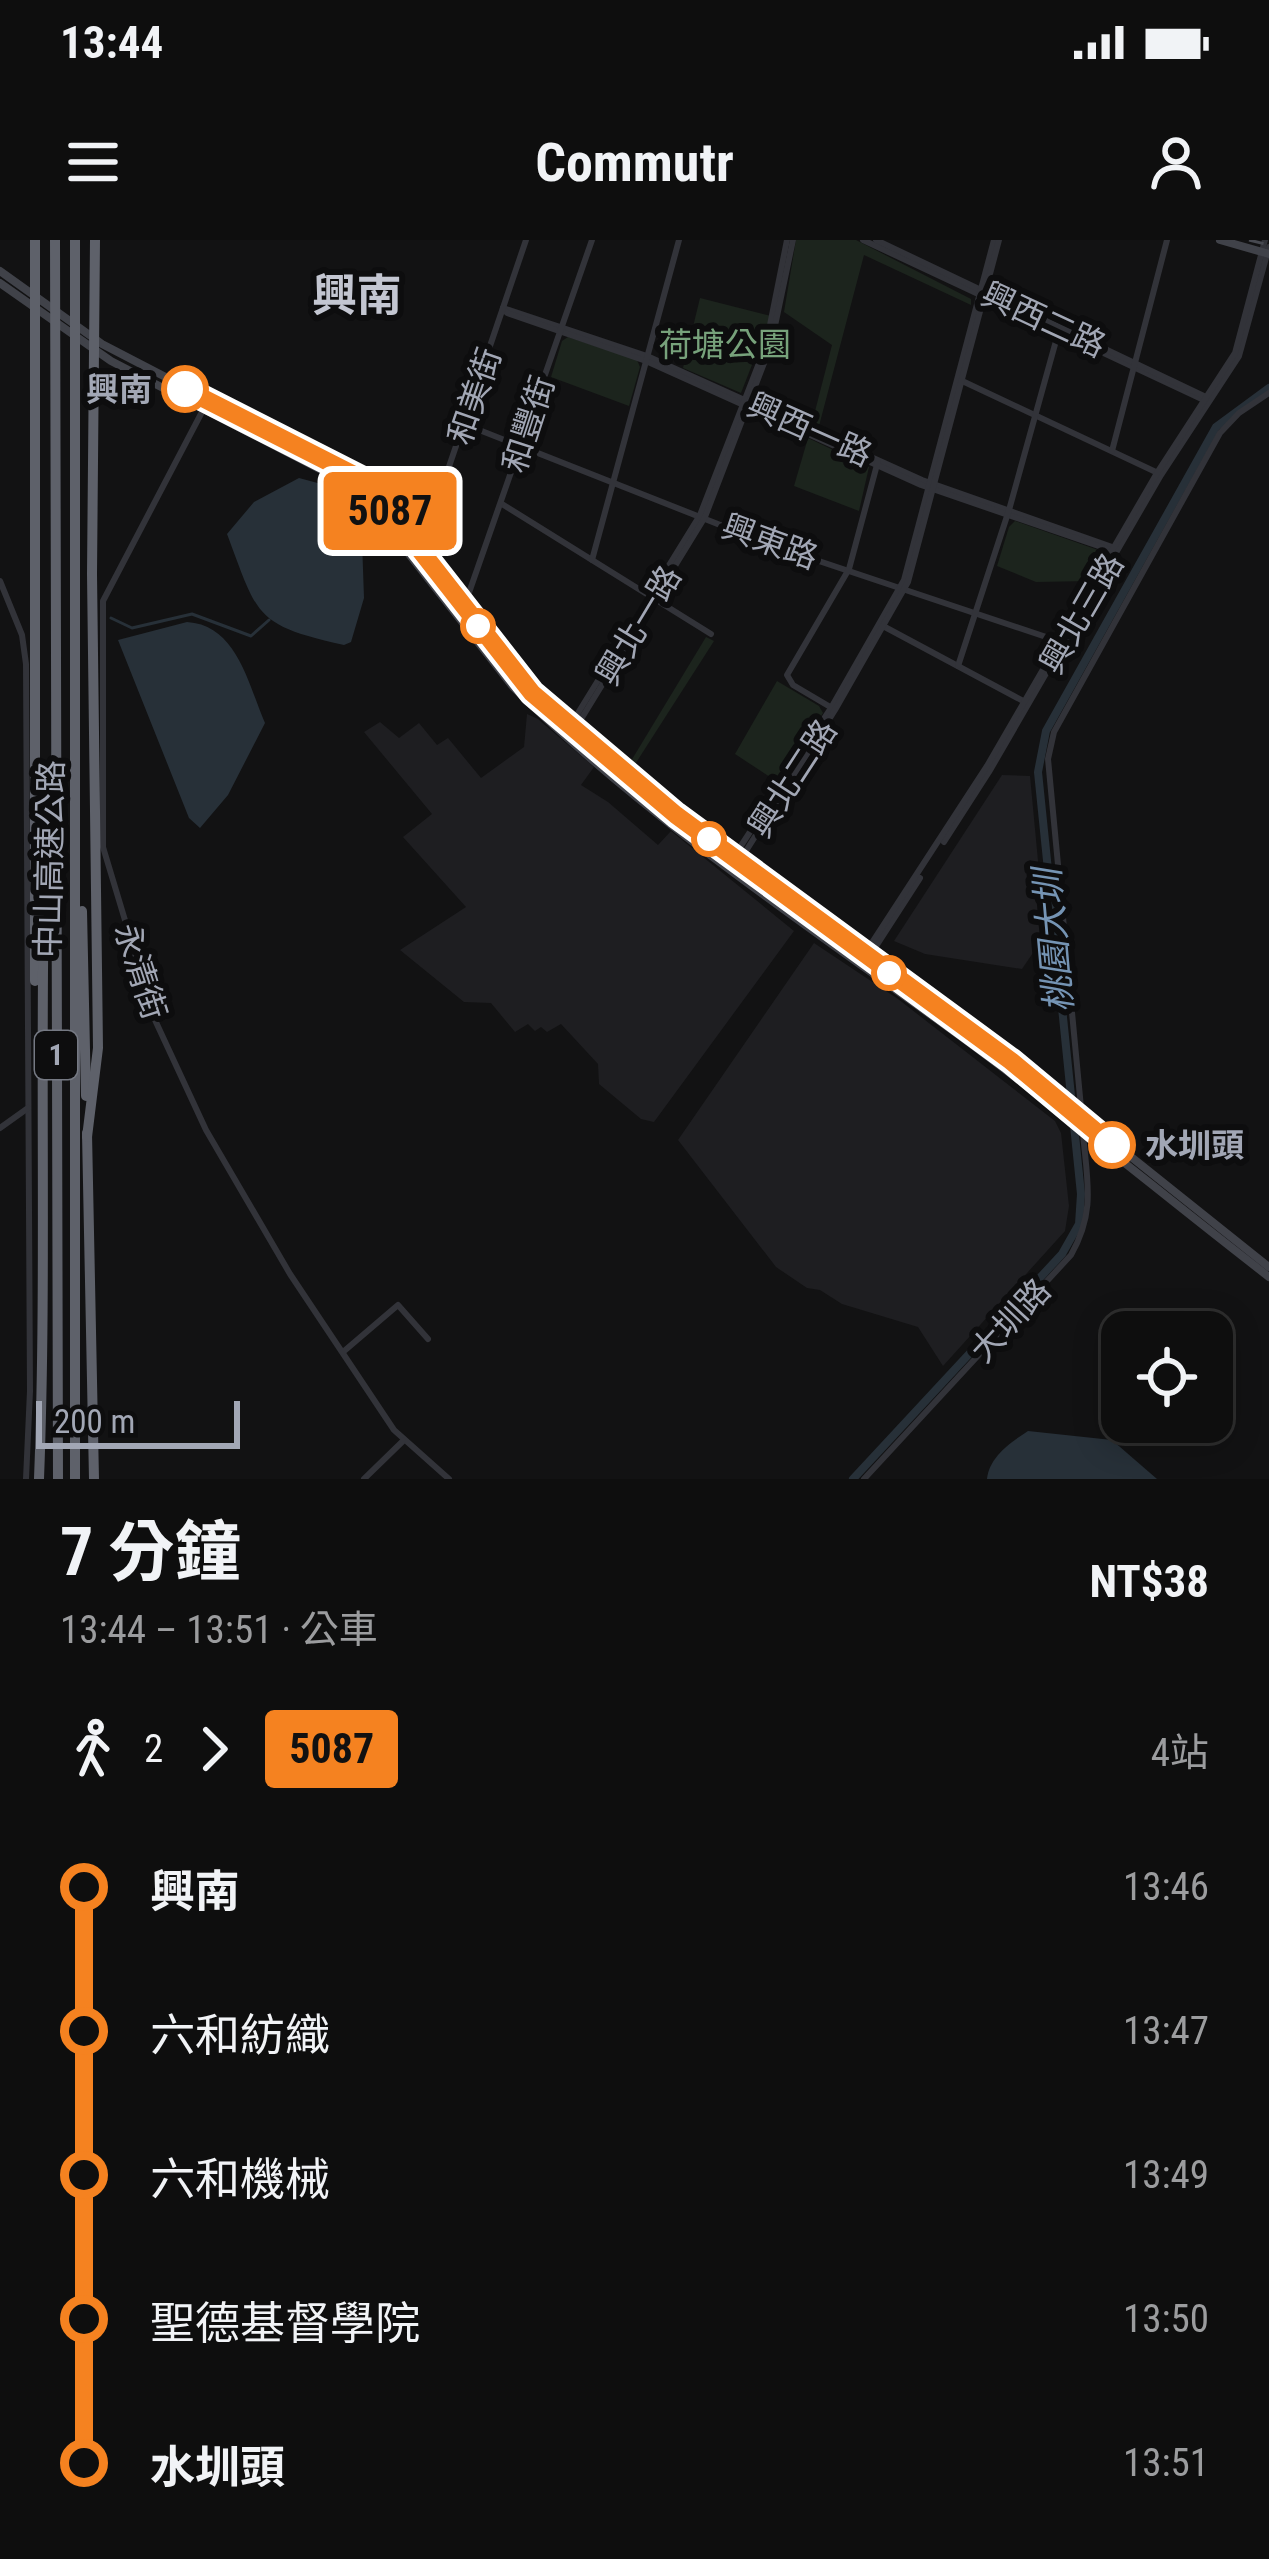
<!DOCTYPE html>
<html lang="zh-TW">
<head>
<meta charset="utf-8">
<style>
	:root { --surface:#0e0e0e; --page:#171717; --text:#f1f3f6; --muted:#9b9c9e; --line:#2e2e2e }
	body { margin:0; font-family:"Roboto Condensed","Noto Sans TC",sans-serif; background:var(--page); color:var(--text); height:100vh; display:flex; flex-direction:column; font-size:45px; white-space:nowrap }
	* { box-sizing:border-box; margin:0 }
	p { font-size:39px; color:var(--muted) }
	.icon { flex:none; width:66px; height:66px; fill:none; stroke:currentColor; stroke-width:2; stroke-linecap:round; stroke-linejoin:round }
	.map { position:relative; height:1239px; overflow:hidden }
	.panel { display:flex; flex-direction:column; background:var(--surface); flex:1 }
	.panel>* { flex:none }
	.badge { padding:0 24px; border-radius:9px; font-size:42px; line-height:78px }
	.controls { position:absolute; left:1101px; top:1071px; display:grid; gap:24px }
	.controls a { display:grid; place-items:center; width:132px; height:132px; border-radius:24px; background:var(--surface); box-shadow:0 6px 30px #0003,0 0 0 3px var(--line); font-size:60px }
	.scale { position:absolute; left:36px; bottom:30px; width:204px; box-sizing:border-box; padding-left:12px; border:6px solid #a2a7b5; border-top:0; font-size:33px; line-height:42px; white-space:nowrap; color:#a2a7b5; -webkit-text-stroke:9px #0d0d0e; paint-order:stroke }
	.map>.badge { position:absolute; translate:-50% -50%; box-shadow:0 0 0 6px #fff }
	.legs { display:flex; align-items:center; gap:18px; height:132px; padding:0 60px; font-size:39px }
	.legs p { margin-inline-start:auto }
	.summary { display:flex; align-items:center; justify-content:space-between; height:204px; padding:0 60px }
	h1 { font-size:66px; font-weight:700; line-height:90px }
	ul { padding:0 60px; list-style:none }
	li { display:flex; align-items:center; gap:42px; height:144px; font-size:45px }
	li i { display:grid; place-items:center; width:18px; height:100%; margin:0 15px; background:currentColor }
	li i::after { content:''; width:30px; height:30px; margin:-15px; border:9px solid; border-radius:50%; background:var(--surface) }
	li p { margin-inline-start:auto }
	li:first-child i { background:linear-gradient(#0000 50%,currentColor 0) }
	li:last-child i { background:linear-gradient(currentColor 50%,#0000 0) }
	.status { display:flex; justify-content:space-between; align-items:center; height:84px; padding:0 60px; background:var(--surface); direction:ltr }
	.status svg { height:33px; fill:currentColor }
	header { display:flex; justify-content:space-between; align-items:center; height:156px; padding:0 60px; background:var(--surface); font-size:54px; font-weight:700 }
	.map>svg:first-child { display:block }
</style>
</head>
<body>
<div class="status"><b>13:44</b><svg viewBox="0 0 49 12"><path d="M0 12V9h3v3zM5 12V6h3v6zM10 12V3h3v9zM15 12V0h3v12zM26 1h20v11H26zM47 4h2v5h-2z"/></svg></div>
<header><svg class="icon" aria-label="menu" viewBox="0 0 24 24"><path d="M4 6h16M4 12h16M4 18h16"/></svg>Commutr<svg class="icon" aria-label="person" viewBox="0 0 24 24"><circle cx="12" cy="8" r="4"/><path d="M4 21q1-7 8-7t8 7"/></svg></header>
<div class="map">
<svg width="1269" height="1239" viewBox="0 0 1269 1239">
	<rect width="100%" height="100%" fill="#121213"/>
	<g fill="#1e1e21">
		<polygon points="527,474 538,479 594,527 581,545 608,562 658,605 671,591 794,691 654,882 641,879 599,844 598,824 561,784 547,792 541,787 535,791 528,784 515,792 491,763 464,762 400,710 466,667 403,597 432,574 364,492 380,482 399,498 419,483 437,505 448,498 481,538 524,507"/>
		<polygon points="1002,535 1030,536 1045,695 1022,729 925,714 894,701"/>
		<polygon points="814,703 898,759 1055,881 1061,893 1069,966 1065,991 943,1126 918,1087 842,1064 820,1050 807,1048 776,1027 678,900"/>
	</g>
	<g fill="#1c241d">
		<polygon points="796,0 856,0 971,59 971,65 864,15 819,186 812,183 832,105 784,72"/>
		<polygon points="700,58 771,76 741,153 683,128"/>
		<polygon points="568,97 637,120 640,127 629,166 551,137 562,101"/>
		<polygon points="808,198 869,227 859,271 794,246"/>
		<polygon points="1015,281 1101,311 1103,319 1090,341 1036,342 997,326 1009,287"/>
		<polygon points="706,397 714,401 632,529 628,526"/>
		<polygon points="777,441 819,466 823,473 779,543 735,514"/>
	</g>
	<g fill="#273038">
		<path d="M299,238L340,249L361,272L364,358L351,402L344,405C254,385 258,376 227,294L254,262Z"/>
		<path d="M187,382C237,385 248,444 265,483L228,555L200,588L189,578L118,400Z"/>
		<path d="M1028,1191L1112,1200L1157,1239H987C989,1217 1011,1202 1028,1191Z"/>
	</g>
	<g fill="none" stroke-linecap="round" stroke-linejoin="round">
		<polyline stroke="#273038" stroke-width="3" points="111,378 132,388 192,374 251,396 269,380"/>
		<polyline stroke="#273038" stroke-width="8" points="853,1239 1062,1014 1079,984 1081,954 1038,532 1046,491 1216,187 1269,148"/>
		<g stroke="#323339" stroke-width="6">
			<polyline points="863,0 1206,161"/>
			<polyline points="876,0 1208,158"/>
			<polyline points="503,68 647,116 922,240 1115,308"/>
			<polyline points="503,68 507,73 646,121 921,245 1113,311"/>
			<polyline points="958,139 1158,233"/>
			<polyline points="203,170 103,361 103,607 155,780 206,890 290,1034 394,1190 449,1239"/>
			<polyline points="464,184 771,305 1079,408"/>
			<polyline points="1112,211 1167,0"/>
			<polyline points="502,264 711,394"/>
			<polyline points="421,309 526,0"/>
			<polyline points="592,320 679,0"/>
			<polyline points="0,341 22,395 26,424 30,1151 26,1239"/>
			<polyline points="464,367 592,0"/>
			<polyline points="883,386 1025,462"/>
			<polyline points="958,426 1009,270 1059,90"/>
			<polyline points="832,468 793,445 787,435 849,329 878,221"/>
			<polyline points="570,486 700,275 766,105 787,0"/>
			<polyline points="575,489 705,277 771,105 793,0"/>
			<polyline points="944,602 989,532 1161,235 1239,116 1269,7"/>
			<polyline points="733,618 831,468 904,340 994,0"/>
			<polyline points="728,627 739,622 835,470 908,342 999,0"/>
			<polyline points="869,717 920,638"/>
			<polyline points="862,724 864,715 987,526 1157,233 1235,113 1265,0"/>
			<polyline points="1082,878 1048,519 1054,492 1220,193 1239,173 1269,153"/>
			<polyline points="0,888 28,868"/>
			<polyline points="343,1112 398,1065 428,1099"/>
			<polyline points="364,1239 403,1201"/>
			<path d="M864,1239L1071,1015C1096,971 1087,941 1083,893"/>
		</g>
		<g stroke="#404249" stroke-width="8">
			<polyline points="1220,0 1269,14"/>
			<polyline points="0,31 102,104 360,238 377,255 532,453 676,575 1011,821 1269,1027"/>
			<path d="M0,43L111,121L358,249L514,448C650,582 813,689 967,801C1070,877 1168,959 1269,1037"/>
		</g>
		<g stroke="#5e616a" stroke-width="10">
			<polyline points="35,0 35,741"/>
			<polyline points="55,0 58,1239"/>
			<polyline points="82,671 86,856"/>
			<polyline points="87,893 94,1239"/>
			<polyline points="87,897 98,808 92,334 95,0"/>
			<path d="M39,1239C48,1003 37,767 48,531"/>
			<polyline points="75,1239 75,0"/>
		</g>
		<polyline stroke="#474950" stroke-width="3" stroke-dasharray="15 12" stroke-linecap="butt" points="1249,0 1269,5"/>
	</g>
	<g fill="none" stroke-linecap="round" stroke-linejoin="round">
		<g stroke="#fff" stroke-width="27">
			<polyline id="line-1" points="185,149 360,238 377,255 532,453 676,575 1011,821 1112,905"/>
		</g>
		<use href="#line-1" stroke="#f58220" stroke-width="18"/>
	</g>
	<g fill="#fff" stroke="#f58220" stroke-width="6">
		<circle cx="185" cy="149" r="21"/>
		<circle cx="478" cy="386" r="15"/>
		<circle cx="709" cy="599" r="15"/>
		<circle cx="889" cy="733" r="15"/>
		<circle cx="1112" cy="905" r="21"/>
	</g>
	<g text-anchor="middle" stroke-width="12" stroke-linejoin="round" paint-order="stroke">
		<rect fill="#0d0d0e" stroke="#757983" stroke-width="3" x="35" y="791" width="42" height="48" rx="9"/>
		<g font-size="30" font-weight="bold" fill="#a2a7b5">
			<text x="56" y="825">1</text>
		</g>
		<g font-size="33" fill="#a2a7b5" stroke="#0d0d0e">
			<text transform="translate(1044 79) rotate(25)" y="12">興西二路</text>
			<text transform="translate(474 156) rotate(-71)" y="12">和美街</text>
			<text transform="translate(528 184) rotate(-72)" y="12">和豐街</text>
			<text transform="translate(810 189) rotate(24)" y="12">興西一路</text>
			<text transform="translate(770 301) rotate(20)" y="12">興東路</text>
			<text transform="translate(1081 373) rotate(-60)" y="12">興北三路</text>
			<text transform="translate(638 385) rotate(-59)" y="12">興北一路</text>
			<text transform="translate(792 538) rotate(-57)" y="12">興北二路</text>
			<text transform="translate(49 619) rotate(-89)" y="12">中山高速公路</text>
			<text transform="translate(141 731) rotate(72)" y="12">永清街</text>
			<text transform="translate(1010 1080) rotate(-47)" y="12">大圳路</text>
		</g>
		<g font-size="33" fill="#77a27b" stroke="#0d0d0e">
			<text x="725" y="116">荷塘公園</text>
		</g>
		<g font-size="33" font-weight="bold" fill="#a2a7b5" stroke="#0d0d0e" text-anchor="end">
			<text x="152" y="161">興南</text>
			<text x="1145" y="917" text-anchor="start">水圳頭</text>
		</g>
		<g font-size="36" font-style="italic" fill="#7594b4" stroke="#0d0d0e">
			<text transform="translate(1053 701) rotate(-95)" y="13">桃園大圳</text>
		</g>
		<g font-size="45" font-weight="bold" fill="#c3c6d1" stroke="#0d0d0e">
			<text x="357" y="71">興南</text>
		</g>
	</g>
</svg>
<div class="controls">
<a><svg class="icon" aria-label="locate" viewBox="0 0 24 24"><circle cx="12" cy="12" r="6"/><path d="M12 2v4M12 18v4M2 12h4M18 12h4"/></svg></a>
</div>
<div class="scale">200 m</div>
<b class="badge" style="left:390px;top:271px;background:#f58220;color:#111">5087</b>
</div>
<section class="panel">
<div class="summary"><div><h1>7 分鐘</h1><p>13:44 – 13:51 · 公車</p></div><b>NT$38</b></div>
<div class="legs"><svg class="icon" aria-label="walk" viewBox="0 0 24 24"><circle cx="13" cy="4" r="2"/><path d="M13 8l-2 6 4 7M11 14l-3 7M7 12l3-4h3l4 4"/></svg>2<svg class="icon" aria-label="forward" viewBox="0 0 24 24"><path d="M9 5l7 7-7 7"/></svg><b class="badge" style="background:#f58220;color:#111">5087</b><p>4站</p></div>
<ul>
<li><i style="color:#f58220"></i><b>興南</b><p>13:46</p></li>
<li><i style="color:#f58220"></i><span>六和紡織</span><p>13:47</p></li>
<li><i style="color:#f58220"></i><span>六和機械</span><p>13:49</p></li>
<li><i style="color:#f58220"></i><span>聖德基督學院</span><p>13:50</p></li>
<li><i style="color:#f58220"></i><b>水圳頭</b><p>13:51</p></li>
</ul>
</section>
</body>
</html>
